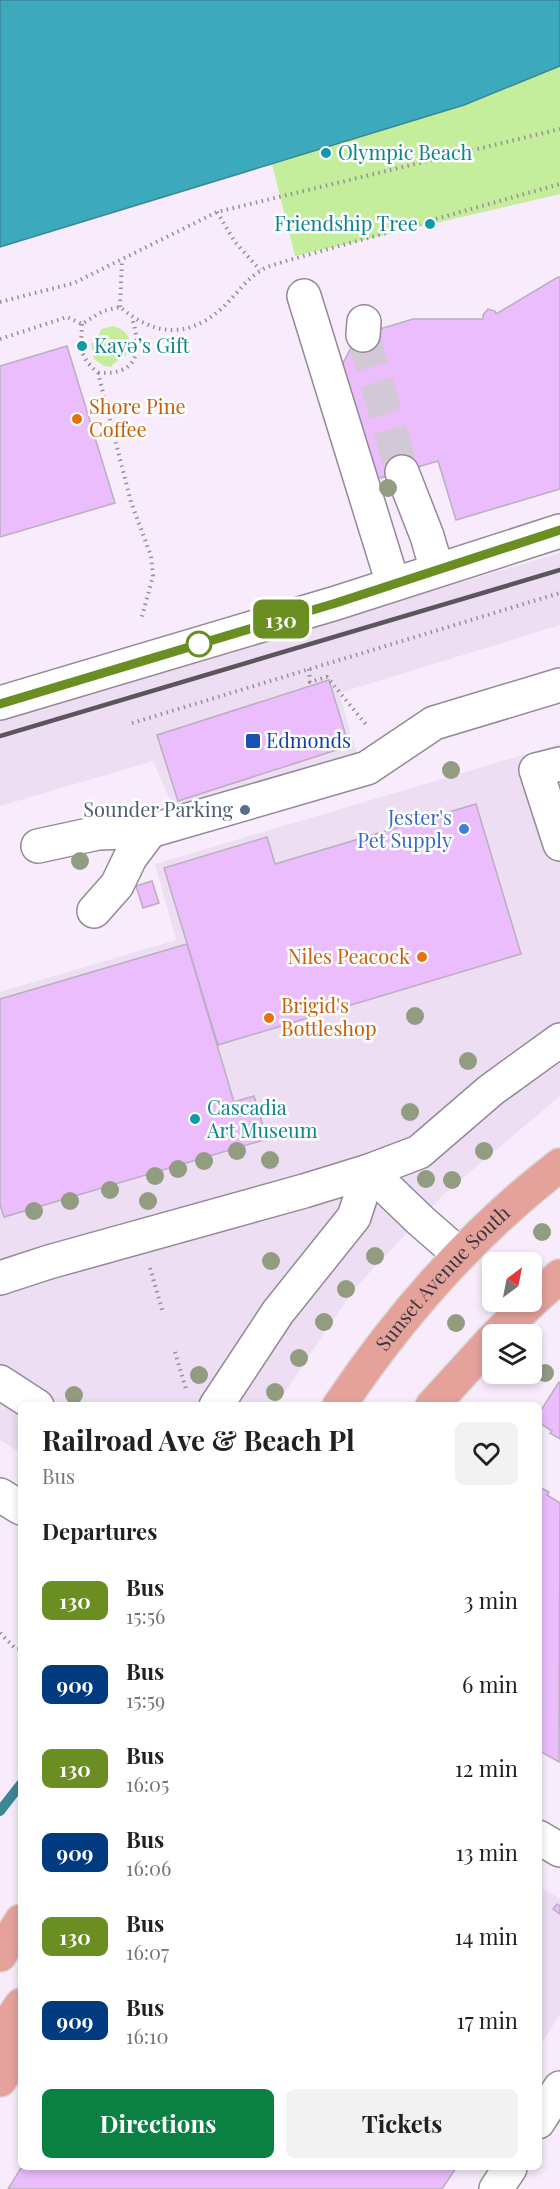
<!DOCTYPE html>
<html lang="en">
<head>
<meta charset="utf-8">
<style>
	:root { --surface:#fff; --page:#f2f2f2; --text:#202124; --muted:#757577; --accent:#0b8043 }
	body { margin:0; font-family:"Playfair Display",serif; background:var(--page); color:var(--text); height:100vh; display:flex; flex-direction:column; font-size:22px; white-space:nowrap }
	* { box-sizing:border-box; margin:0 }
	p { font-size:20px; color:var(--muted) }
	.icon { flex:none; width:33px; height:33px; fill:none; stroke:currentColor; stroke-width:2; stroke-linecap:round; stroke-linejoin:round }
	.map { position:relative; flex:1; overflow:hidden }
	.panel { position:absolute; left:18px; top:1402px; width:524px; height:768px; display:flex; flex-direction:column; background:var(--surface); border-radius:9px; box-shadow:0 3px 9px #0003 }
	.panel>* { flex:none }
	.badge { padding:0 12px; border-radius:9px; font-size:21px; line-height:39px }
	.needle { width:39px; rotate:32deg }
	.tools { position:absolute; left:482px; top:1252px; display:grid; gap:12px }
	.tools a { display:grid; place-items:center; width:60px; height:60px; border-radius:9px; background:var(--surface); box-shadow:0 3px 9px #0003; font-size:30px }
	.map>.badge { position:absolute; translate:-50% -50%; box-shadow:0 0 0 3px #fff }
	h2 { padding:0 24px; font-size:22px; line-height:54px }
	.round { display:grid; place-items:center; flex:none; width:63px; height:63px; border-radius:9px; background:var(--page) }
	.summary { display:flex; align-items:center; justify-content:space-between; height:102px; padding:0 24px }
	h1 { font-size:28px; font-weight:700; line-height:45px }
	.button { display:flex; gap:12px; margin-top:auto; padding:12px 24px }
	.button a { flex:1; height:69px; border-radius:9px; background:var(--accent); color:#fff; font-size:24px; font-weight:700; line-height:69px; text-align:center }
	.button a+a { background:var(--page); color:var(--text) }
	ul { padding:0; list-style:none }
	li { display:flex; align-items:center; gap:18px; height:84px; padding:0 24px }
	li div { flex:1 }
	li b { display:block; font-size:22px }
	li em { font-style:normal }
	li .badge { min-width:66px; font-weight:700; text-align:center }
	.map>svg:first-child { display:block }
</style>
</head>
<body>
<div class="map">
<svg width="560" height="2189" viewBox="0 0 560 2189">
	<rect width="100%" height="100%" fill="#f8ecfc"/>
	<g fill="#eddef3">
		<polygon points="560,553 560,625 339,693 357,754 174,809 153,761 0,806 0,706 248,645"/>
		<polygon points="560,744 560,1096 442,1196 354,1289 276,1405 21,1406 21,1453 0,1440 0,992 176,940 155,864"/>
		<polygon points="539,1886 560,1899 560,2014 539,2048"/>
	</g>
	<g fill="#c5ee9c">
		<polygon points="560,66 560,194 295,256 272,164 464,105"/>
		<path d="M113,326C124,329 129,334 130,345L125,356L113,364L112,367L104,366L94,359L91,343H94L102,329Z"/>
	</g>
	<polygon fill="#3da9bc" stroke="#3c8796" stroke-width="1.5" points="0,0 560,0 560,66 464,105 0,247"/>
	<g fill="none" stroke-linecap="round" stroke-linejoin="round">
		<polyline stroke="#3c8796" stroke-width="10" points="0,1811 21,1784"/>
	</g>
	<g fill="#ebbdfd" stroke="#b9afbd" stroke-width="1.5">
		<polygon points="558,277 560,277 560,489 456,520 438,461 373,480 340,369 357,336 413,319 483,319 483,315 488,309 495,311 496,314"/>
		<polygon points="67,346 115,503 0,537 0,366"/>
		<polygon points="329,680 349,746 178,801 157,735"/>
		<polygon points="476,804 521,954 218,1045 164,868 267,837 275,864"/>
		<polygon points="152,881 159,903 143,908 136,886"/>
		<polygon points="187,944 234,1102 254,1096 267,1139 4,1217 0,1205 0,999"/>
		<polygon points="559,1382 560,1383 560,1439 550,1433 552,1431 538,1422 538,1415"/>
		<polygon points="538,1486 549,1492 547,1495 560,1503 559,1762 538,1750"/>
		<polygon points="557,1904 560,1906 560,1914 553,1909"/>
		<polygon points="21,2168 456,2168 442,2189 8,2189"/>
	</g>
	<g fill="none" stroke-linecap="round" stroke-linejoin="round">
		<polyline stroke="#d2c8d6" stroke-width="33" stroke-dasharray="33 16" stroke-linecap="butt" points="363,335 402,472"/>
		<g stroke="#938997" stroke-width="36">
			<g id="minor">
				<polyline points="304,296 393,584"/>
				<polyline points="363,335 364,322"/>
				<polyline points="402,472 427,536 437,570"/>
				<polyline points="0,703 336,603 560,531"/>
				<polyline points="560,764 536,770 560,844"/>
				<polyline points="38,846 98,833 150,831 367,768 434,723 560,685"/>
				<polyline points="94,911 117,885 130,858 150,831"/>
				<polyline points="0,1278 49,1262 304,1191 369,1171 419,1152 491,1090 560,1040"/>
				<polyline points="0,1382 37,1406"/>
				<polyline points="216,1406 278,1312 354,1217 369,1171 421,1221 460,1255"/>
				<polyline points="0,1495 21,1508"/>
				<polyline points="538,1837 560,1850"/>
				<polyline points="538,2122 560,2088"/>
				<polyline points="496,2189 510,2168"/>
			</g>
		</g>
		<g stroke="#d8d7d8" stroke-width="36">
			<g id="major">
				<polyline points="531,1302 560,1276"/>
				<polyline points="497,1335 531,1302"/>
				<path id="s1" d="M339,1406C400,1315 473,1232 560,1165"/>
				<polyline points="432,1406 492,1340"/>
				<polyline points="0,1955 21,1921"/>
				<polyline points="0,2036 21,2005"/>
				<polyline points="0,2080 21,2048"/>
			</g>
		</g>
		<g stroke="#968e99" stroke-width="4" stroke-dasharray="1.5 4.5" stroke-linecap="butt">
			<polyline points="217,212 235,242 260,270"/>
			<polyline points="0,302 74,283 217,212 560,129"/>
			<polyline points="120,307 122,260"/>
			<path d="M82,324C81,349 78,355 98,373L131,502L151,556L153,576L141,620"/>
			<path d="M0,339L67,317L82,324L103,311L120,307C153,335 186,339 220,310C234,298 244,281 260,271C267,266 277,264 286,261L560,184"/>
			<path d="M98,373C139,375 142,351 132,318"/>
			<polyline points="309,669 310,682 327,677 368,727"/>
			<polyline points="132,723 560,593"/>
			<polyline points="150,1268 163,1313"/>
			<polyline points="175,1352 186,1389"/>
			<polyline points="0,1633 16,1649 21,1649"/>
		</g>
		<use href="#minor" stroke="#fff" stroke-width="33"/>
		<use href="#major" stroke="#e5a29b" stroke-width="33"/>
		<polyline stroke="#5b555d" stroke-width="4.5" points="0,736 560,570"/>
	</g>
	<g fill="#929c81">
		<circle cx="388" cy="488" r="9"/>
		<circle cx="451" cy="770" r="9"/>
		<circle cx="80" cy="861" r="9"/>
		<circle cx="415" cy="1016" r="9"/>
		<circle cx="468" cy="1061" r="9"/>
		<circle cx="410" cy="1112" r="9"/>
		<circle cx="237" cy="1151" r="9"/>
		<circle cx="484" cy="1151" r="9"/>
		<circle cx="270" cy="1160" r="9"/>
		<circle cx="204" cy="1161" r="9"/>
		<circle cx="178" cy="1169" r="9"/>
		<circle cx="155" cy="1176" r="9"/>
		<circle cx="426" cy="1179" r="9"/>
		<circle cx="452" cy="1180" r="9"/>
		<circle cx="110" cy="1190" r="9"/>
		<circle cx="70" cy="1201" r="9"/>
		<circle cx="148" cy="1201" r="9"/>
		<circle cx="34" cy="1211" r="9"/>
		<circle cx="542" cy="1232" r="9"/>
		<circle cx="375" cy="1256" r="9"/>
		<circle cx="271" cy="1261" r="9"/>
		<circle cx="346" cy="1289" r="9"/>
		<circle cx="324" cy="1322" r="9"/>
		<circle cx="456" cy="1323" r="9"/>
		<circle cx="299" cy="1358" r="9"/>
		<circle cx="545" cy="1373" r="9"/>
		<circle cx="199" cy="1375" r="9"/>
		<circle cx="275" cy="1392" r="9"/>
		<circle cx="74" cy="1395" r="9"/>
	</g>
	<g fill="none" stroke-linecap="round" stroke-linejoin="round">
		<g stroke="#fff" stroke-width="14">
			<polyline id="line" points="0,704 336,603 560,530"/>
		</g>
		<use href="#line" stroke="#6b8e23" stroke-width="9"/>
	</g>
	<g fill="#0f9aa8" stroke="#fefefe" stroke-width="2">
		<circle cx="326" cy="153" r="6"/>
		<circle cx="430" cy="224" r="6"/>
		<circle cx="82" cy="346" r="6"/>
		<circle cx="195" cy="1119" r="6"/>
	</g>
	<g fill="#e8710a" stroke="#fefefe" stroke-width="2">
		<circle cx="77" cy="419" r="6"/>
		<circle cx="422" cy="957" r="6"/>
		<circle cx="269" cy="1018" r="6"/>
	</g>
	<circle fill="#fff" stroke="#6b8e23" stroke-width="3" cx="199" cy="644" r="12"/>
	<rect fill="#1a4fb4" stroke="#fefefe" stroke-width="2" x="245" y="733" width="16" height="16" rx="3"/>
	<circle fill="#5c6f8a" stroke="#fefefe" stroke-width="2" cx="245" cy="810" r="6"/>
	<circle fill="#3f7fe0" stroke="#fefefe" stroke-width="2" cx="464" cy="829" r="6"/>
	<g text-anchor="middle" stroke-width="5" stroke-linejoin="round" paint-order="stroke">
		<g font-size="20" fill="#0d838f" stroke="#fefefe" text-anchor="start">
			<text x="338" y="160">Olympic Beach</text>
			<text x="418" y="231" text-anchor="end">Friendship Tree</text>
			<text x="94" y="353">Kayə’s Gift</text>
			<text x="207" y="1115">Cascadia<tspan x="207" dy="23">Art Museum</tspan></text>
		</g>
		<g font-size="20" fill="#c56008" stroke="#fefefe" text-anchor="start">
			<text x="89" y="414">Shore Pine<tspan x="89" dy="23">Coffee</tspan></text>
			<text x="410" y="964" text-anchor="end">Niles Peacock</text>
			<text x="281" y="1013">Brigid's<tspan x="281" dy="23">Bottleshop</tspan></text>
		</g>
		<g font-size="20" fill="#164399" stroke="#fefefe" text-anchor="start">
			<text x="266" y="748">Edmonds</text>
		</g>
		<g font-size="20" fill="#4e5e75" stroke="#fefefe" text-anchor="end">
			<text x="233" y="817">Sounder Parking</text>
		</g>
		<g font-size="20" fill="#366cbe" stroke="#fefefe" text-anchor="end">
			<text x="452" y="825">Jester's<tspan x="452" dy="23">Pet Supply</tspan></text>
		</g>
		<g font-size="20" fill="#3b373d" stroke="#fefefe">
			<text dy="7" stroke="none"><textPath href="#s1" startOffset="165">Sunset Avenue South</textPath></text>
		</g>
	</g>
</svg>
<div class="tools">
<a><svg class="needle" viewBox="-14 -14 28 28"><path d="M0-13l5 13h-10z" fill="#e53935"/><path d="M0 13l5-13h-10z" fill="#757577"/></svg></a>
<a><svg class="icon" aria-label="layers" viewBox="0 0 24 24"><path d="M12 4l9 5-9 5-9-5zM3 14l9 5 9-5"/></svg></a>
</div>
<b class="badge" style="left:281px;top:619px;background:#6b8e23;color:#fff">130</b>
<section class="panel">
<div class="summary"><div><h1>Railroad Ave &amp; Beach Pl</h1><p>Bus</p></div><a class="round"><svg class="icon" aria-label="heart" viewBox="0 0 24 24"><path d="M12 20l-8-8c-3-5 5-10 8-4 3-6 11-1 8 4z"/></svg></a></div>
<h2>Departures</h2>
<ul>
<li><span class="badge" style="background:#6b8e23;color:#fff">130</span><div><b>Bus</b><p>15:56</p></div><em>3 min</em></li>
<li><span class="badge" style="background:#003b80;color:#fff">909</span><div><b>Bus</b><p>15:59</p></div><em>6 min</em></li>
<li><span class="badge" style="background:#6b8e23;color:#fff">130</span><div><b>Bus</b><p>16:05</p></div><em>12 min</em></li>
<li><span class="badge" style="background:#003b80;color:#fff">909</span><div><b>Bus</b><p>16:06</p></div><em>13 min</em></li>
<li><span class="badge" style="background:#6b8e23;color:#fff">130</span><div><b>Bus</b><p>16:07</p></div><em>14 min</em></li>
<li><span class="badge" style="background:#003b80;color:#fff">909</span><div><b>Bus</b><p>16:10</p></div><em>17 min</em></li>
</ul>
<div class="button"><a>Directions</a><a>Tickets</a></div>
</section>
</div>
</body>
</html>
